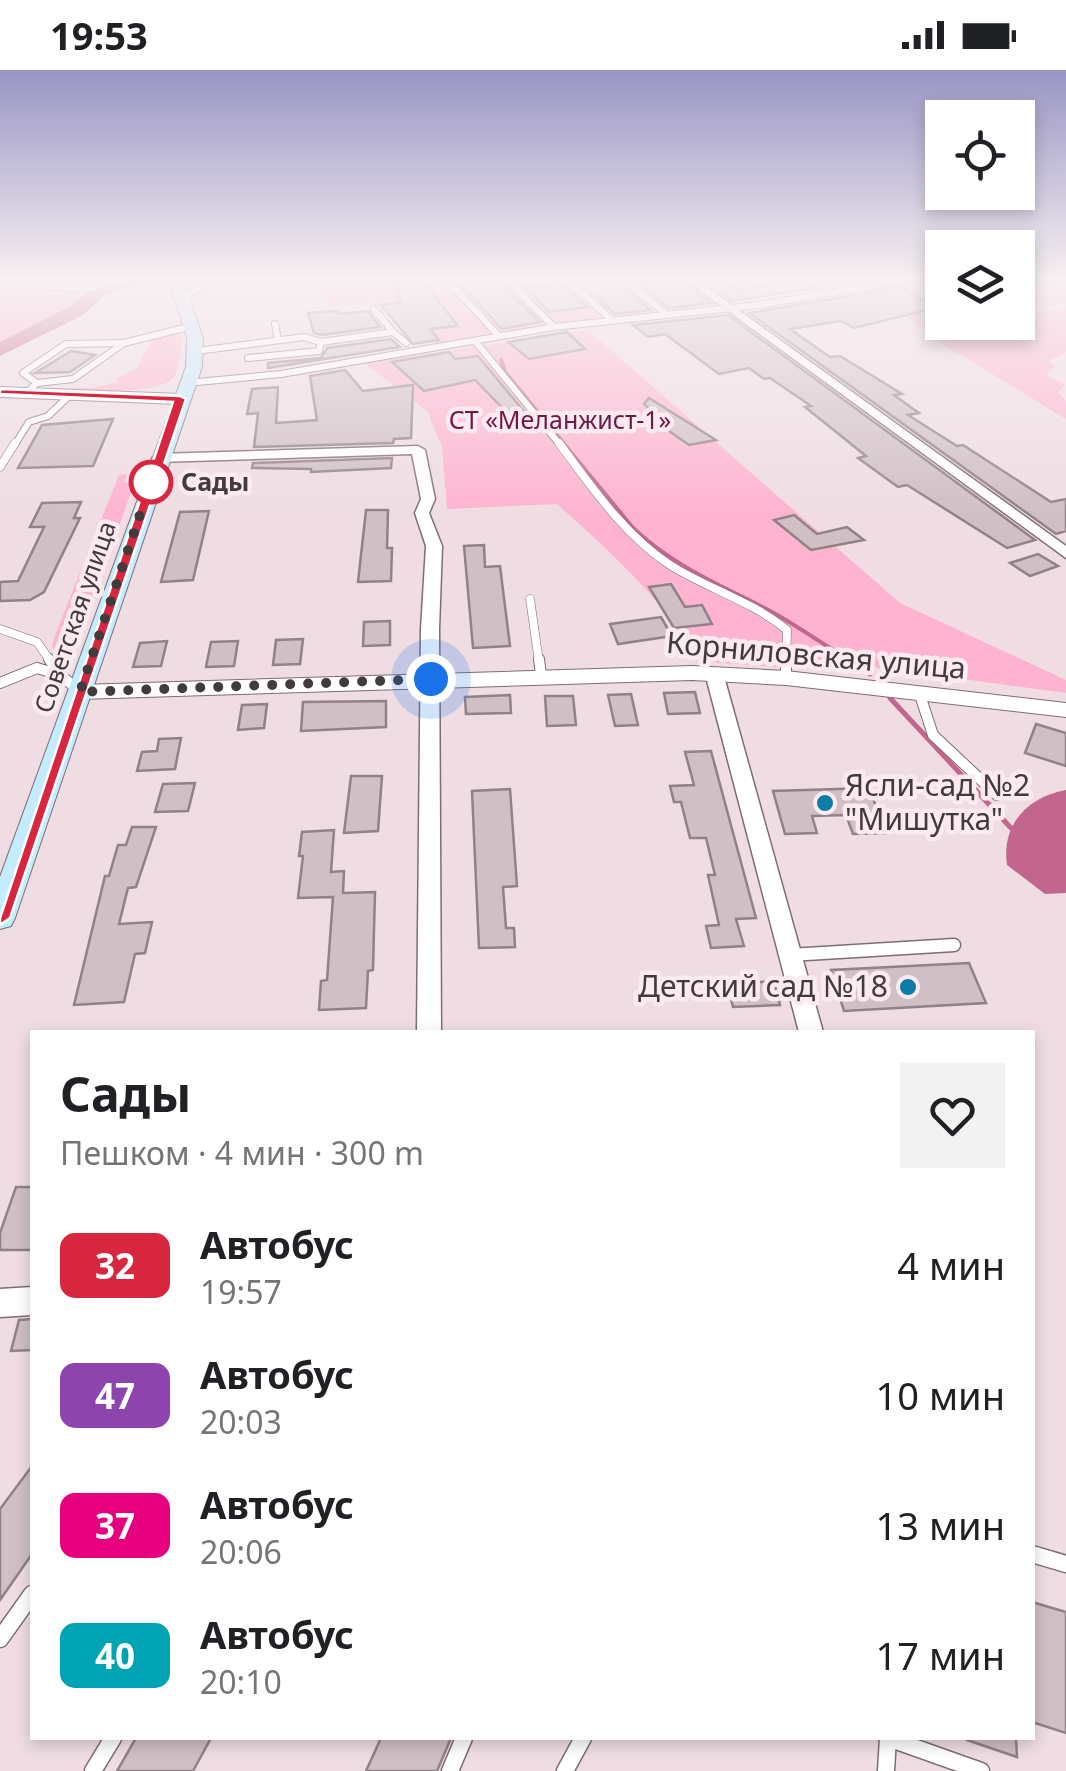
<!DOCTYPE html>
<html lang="ru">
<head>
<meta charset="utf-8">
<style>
	:root { --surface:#fff; --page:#f2f2f2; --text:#202124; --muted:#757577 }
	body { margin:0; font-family:"Noto Sans",sans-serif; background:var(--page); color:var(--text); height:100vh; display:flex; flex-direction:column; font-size:38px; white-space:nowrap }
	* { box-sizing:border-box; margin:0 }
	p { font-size:32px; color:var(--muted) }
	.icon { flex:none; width:55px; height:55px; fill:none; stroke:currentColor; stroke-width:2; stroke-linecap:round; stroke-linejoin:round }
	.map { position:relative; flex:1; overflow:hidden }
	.panel { position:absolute; left:30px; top:960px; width:1005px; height:710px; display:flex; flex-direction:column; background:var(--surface); border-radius:0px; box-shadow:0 5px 15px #0003 }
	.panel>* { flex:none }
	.badge { padding:0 20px; border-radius:15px; font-size:35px; line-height:65px }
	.tools { position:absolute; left:925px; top:30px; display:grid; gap:20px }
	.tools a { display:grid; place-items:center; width:110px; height:110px; border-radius:0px; background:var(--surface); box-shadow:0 5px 15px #0003; font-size:50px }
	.you { position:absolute; width:50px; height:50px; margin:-25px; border:8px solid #fff; border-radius:50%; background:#1a73e8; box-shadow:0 0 0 15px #1a73e833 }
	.map>.badge { position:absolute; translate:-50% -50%; box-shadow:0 0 0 5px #fff }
	.round { display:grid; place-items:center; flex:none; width:105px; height:105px; border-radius:0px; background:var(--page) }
	.overview { display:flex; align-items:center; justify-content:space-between; height:170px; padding:0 30px }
	h1 { font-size:48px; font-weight:700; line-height:75px }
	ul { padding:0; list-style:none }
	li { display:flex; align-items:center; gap:30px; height:130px; padding:0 30px }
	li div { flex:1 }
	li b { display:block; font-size:38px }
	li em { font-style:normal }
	li .badge { min-width:110px; font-weight:700; text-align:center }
	.status { display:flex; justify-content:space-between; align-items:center; height:70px; padding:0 50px; background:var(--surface); direction:ltr }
	.status svg { height:28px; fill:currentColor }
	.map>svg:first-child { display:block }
</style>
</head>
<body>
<div class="status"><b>19:53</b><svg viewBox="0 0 49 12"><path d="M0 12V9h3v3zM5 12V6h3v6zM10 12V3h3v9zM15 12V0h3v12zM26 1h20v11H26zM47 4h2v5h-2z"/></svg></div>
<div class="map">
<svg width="1066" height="1701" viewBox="0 0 1066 1701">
	<rect width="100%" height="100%" fill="#efdde3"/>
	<g fill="#feb3d0">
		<polygon points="0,208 98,208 71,241 0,278"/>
		<polygon points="316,208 680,208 716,235 436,274 403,230 331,237"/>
		<polygon points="702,208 942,208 942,252 957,253 925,258 861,219 801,220 733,231"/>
		<polygon points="1018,208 1066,208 1066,233 1018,242"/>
		<polygon points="1066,238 1066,282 1048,291 1055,297 1046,305 1065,315 1058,322 1066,331 1066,349 941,273 946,271 934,260 979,253 1018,252 1018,246"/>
		<path d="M588,260L900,533L1066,610V623L782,585L776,597L709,592L711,579L696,578C655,525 608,479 557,434L447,439L442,377L427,341L364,293Z"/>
		<path d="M171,264H182C181,277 182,300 171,310C154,324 72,324 52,318H91L118,312L117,308L137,298L151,271Z"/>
		<polygon points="127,404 124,413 134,413 77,578 69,583 55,582 52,576 56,563 119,405"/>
	</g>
	<path fill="#c3668e" d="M1066,720V823L1045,824L1007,795C1001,755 1027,727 1066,720Z"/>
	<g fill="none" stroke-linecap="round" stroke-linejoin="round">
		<path stroke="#c3668e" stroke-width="4" d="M501,290L505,302L633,458C674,497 723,516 772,542C799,557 825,575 851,592"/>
		<g stroke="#c3668e" stroke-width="5">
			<polyline points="847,589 870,604"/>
			<polyline points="890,628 1011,758"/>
		</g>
		<polygon fill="#c3668e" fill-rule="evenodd" points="123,208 156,208 104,226 83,245 0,286 0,272 69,237 92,218"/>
	</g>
	<g fill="#d0bfc5" stroke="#918287" stroke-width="2.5">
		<polygon points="594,208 615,208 650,240 615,244 578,210"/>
		<polygon points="701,208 716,208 736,221 805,210 814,218 732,231"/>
		<polygon points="422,210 458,256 430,259 439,270 413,274 381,235 401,232 394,213"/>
		<polygon points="498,210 500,213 540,252 502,259 460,214"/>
		<polygon points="661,210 680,210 711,233 669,238 638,213"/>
		<polygon points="561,214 587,237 549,242 525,218"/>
		<polygon points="890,219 903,219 935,238 854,258 841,251 790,259 830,287 840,286 902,324 894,325 919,343 908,345 957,376 963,375 1051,432 1066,429 1066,461 1056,464 749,243"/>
		<polygon points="338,241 339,244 368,241 380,257 322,265 314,263 308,243"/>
		<polygon points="728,245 1035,470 1007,478 907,415 898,417 858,388 866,386 805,337 811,336 770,308 764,309 749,298 719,304 665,264 648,267 633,255"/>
		<polygon points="567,262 585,279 529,289 508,272"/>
		<polygon points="391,269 400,277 268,298 268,293 321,288 327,278"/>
		<polygon points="71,281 95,285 70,302 35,303"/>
		<polygon points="449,282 455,289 478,286 532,351 517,353 475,310 424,321 392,292"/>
		<polygon points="345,300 363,321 413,315 411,368 394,369 393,373 254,377 258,343 247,344 252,319 278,317 276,353 317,350 310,306"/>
		<polygon points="649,328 716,370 689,375 662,356 666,355 644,334"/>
		<polygon points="113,349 93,396 18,398 42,355"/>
		<polygon points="392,388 391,398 311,402 311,399 252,398 253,393"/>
		<polygon points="81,432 74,448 80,448 44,522 30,530 0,531 0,512 18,511 44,457 30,457 42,433"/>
		<polygon points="366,440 388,440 387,478 392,478 391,511 358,512"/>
		<polygon points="209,441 193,510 161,512 180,442"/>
		<polygon points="794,445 817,464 847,457 864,470 811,480 774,450"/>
		<polygon points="484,475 485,497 500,496 510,576 473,578 464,476"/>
		<polygon points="1038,484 1058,496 1030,506 1010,493"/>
		<polygon points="671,514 685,537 702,535 712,554 674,558 649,517"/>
		<polygon points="661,547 672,566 618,574 610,554"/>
		<polygon points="390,551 390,575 363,576 364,552"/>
		<polygon points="303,569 300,594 273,595 276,570"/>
		<polygon points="167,571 161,596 133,597 140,573"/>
		<polygon points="238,571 234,596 206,597 211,572"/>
		<polygon points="695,622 700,643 668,644 664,623"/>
		<polygon points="631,624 638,655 615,656 608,625"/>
		<polygon points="510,625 511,643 466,644 465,627"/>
		<polygon points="545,626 573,626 576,655 547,656"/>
		<polygon points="386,631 386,657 301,661 303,632"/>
		<polygon points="267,634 264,658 238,660 242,635"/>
		<polygon points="1036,654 1066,663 1066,696 1025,683"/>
		<polygon points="181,668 175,699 137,701 142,682 157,681 159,669"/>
		<polygon points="711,681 756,848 736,849 744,876 711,878 706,856 719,855 708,805 715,805 706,768 690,768 681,732 674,732 670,716 694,715 685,682"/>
		<polygon points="351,706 382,706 378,761 344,763"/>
		<polygon points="195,713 188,741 155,742 163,714"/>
		<polygon points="869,718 886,763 853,764 846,745 812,746 817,763 785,764 773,721"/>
		<polygon points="510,719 517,816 503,817 506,858 514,858 515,877 479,878 472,721"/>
		<polygon points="132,757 156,757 136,817 128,818 119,854 152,852 145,883 135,884 124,932 74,935 105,806 109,806 118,775 126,775"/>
		<polygon points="334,760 331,802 344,801 343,823 375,822 373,900 368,901 366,938 319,940 321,911 327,910 333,827 298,828 303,786 299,786 302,762"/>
		<polygon points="969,893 986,933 844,941 831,900"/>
		<polygon points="774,911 780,935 733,937 727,914"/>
		<polygon points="16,1117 32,1117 32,1180 0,1180 0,1163"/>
		<polygon points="32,1249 32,1280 11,1281 19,1250"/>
		<polygon points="32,1396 32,1484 0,1530 0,1439"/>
		<polygon points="1032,1532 1066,1542 1066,1663 1032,1652"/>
		<polygon points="136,1668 211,1668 193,1701 117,1701"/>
		<polygon points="381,1668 451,1668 437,1701 366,1701"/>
		<polygon points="967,1668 1016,1668 1017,1687 967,1670"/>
	</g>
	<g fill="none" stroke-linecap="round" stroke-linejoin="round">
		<g stroke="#7d6e73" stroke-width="8">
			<g id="service-far4">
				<polyline points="445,208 499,266"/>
				<polyline points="505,208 554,257"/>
				<polyline points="565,208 612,250"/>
				<polyline points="622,208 666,244"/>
				<polyline points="811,208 832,223"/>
				<polyline points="0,215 88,218 102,215 107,208"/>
				<polyline points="374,239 393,262"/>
				<polyline points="275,254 278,269"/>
				<polyline points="475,271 561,376"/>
				<polyline points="197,281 304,267 321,272 393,262 406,273"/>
				<polyline points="248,288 319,281 321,272"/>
				<polyline points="37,313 23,303 66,274 124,273"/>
				<polyline points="187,313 281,304 554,257 759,235 914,208"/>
				<polyline points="26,323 37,313 73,309 124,273 192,256"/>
				<polyline points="14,376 29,352 48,346 70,325"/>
			</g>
		</g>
		<g stroke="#7d6e73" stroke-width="9">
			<g id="service-far3">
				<path d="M559,373C591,416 624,465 670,495C708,519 752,531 787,560L786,592"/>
				<polyline points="0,397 15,373"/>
				<polyline points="530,529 539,592"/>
				<polyline points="0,559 37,572 51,592"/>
			</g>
		</g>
		<g stroke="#7d6e73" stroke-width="12">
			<g id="service-far2">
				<polyline points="49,589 60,605 80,621"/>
				<polyline points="539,589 541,605"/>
				<polyline points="786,608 786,589"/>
				<polyline points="0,613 37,598 60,605"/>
				<polyline points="919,622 933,665 997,725"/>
			</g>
		</g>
		<g stroke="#7d6e73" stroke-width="15">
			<polyline id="service-far1" points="790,885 954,875"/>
		</g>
		<g stroke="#7d6e73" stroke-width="19">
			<g id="service">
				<polyline points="1032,1484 1066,1494"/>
				<polyline points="0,1569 32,1524"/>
				<polyline points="888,1668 981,1701"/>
				<polyline points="93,1701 113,1668"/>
				<polyline points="450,1701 464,1668"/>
				<polyline points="565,1701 583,1668"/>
				<polyline points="886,1701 888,1668"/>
			</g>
		</g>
		<g stroke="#7d6e73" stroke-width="3">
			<g id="minor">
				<polygon points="212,208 224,208 185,229 176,227"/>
				<polygon points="683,208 694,208 1066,476 1066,488"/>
				<polygon points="418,376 425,380 435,429 429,443 442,476 439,559 441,962 417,962 421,559 426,476 415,443 421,429 412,384 159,392 152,388 159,384"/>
				<polygon points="714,598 723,603 823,962 799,962 705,603"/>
				<polygon points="32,1217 32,1245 0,1247 0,1219"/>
			</g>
		</g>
		<g stroke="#7d6e73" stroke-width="2">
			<g id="tertiary">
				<polygon points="0,317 180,324 188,329 180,334 0,327"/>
				<polygon points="692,596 786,601 1066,633 1066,647 786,615 692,610 80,629 69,622 80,615"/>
			</g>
		</g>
		<g stroke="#7d6e73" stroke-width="2">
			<polygon id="secondary" points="168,208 182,208 203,268 202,297 15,848 11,856 0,859 0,807 186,297 187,268"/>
		</g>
		<use href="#service-far4" stroke="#fff" stroke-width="6"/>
		<use href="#service-far3" stroke="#fff" stroke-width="8"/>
		<use href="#service-far2" stroke="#fff" stroke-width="10"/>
		<use href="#service-far1" stroke="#fff" stroke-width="12"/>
		<use href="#service" stroke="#fff" stroke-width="16"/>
		<use href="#minor" fill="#fff" fill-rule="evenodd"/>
		<use href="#tertiary" fill="#fff" fill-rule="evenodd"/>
		<use href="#secondary" fill="#c3ecfd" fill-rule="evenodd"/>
	</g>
	<linearGradient id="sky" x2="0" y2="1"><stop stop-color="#9995c4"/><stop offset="0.47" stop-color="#f8f0f2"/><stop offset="1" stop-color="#f8f0f2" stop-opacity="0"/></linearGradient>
	<rect width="1066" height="446" fill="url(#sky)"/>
	<polygon fill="#d7263d" stroke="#fff" stroke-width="2.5" points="0,319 180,326 186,329 10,848 0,855 0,848 173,332 0,324"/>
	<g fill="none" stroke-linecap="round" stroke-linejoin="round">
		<polyline stroke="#423b3d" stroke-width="10" stroke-dasharray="0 18" points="151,412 80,622 431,609"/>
	</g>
	<circle fill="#fff" stroke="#d7263d" stroke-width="5" cx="151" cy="412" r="20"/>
	<g fill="#0e7da6" stroke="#fceaf1" stroke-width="4">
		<circle cx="825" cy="733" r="10"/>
		<circle cx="908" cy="917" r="10"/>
	</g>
	<g text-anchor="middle" stroke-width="9" stroke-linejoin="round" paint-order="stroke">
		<g font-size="25" fill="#6e1844" stroke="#fceaf1">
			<text x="560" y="359">СТ «Меланжист-1»</text>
		</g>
		<g font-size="25" font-weight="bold" fill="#423b3d" stroke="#fceaf1" text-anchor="start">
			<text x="181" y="421">Сады</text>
		</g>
		<g font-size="25" fill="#423b3d" stroke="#fceaf1">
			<text transform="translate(75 547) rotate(-71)" y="9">Советская улица</text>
		</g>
		<g font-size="30" fill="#423b3d" stroke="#fceaf1">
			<text transform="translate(816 586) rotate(5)" y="10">Корниловская улица</text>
		</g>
		<g font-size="30" fill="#423b3d" stroke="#fceaf1" text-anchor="start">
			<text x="845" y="726">Ясли-сад №2<tspan x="845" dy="34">"Мишутка"</tspan></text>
			<text x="888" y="927" text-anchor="end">Детский сад №18</text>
		</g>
	</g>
</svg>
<div class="tools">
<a><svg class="icon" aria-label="locate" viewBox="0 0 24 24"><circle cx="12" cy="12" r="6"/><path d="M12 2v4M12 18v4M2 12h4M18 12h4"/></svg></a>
<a><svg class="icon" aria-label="layers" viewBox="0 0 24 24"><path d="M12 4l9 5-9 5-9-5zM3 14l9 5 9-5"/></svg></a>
</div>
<div class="you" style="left:431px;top:609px"></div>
<section class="panel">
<div class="overview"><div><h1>Сады</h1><p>Пешком · 4 мин · 300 m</p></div><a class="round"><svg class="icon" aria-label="heart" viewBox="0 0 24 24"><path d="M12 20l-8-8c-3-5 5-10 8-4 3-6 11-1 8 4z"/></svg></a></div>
<ul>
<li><span class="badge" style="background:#d7263d;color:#fff">32</span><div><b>Автобус</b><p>19:57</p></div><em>4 мин</em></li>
<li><span class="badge" style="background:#8e44ad;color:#fff">47</span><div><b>Автобус</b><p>20:03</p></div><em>10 мин</em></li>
<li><span class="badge" style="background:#e6007e;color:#fff">37</span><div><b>Автобус</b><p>20:06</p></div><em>13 мин</em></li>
<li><span class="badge" style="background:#00a3b4;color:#fff">40</span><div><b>Автобус</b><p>20:10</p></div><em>17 мин</em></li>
</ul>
</section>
</div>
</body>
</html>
